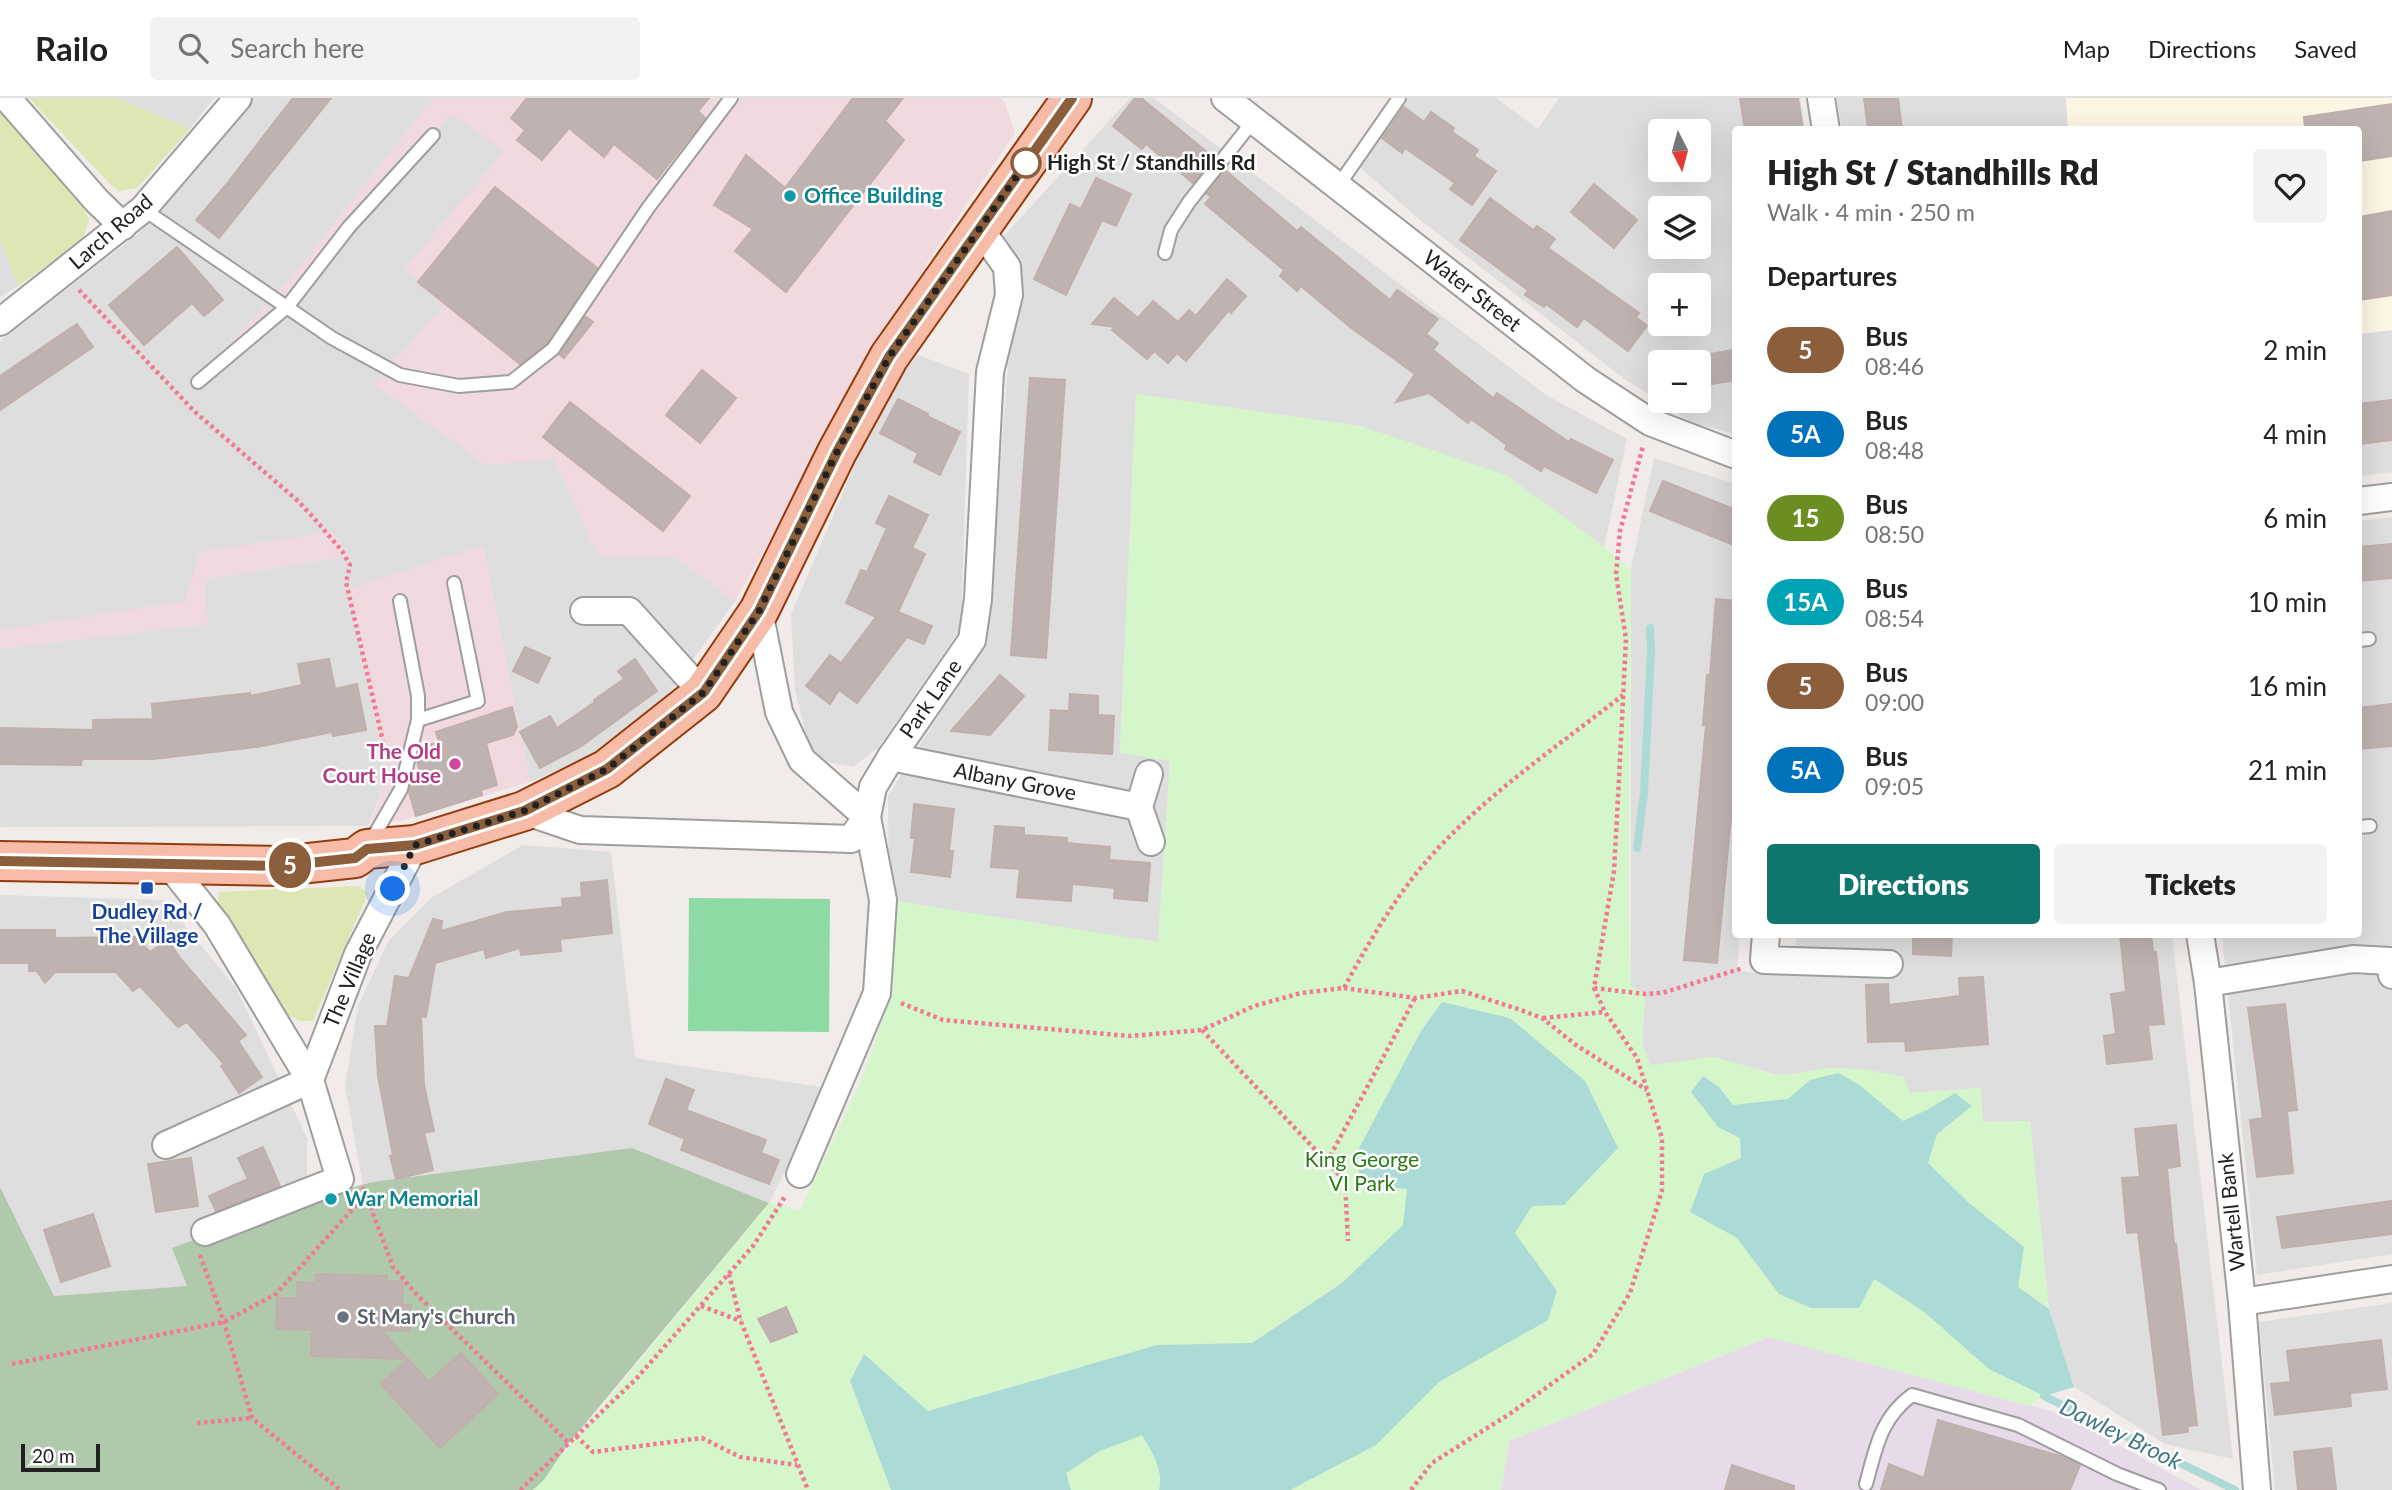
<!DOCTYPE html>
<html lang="en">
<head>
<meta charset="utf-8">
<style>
	:root { --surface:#fff; --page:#f2f2f2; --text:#222; --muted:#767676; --line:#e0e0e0; --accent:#0f766e }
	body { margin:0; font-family:Lato,sans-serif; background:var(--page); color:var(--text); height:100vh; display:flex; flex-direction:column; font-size:26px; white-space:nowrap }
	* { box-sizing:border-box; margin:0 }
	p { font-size:23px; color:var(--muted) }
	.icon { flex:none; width:38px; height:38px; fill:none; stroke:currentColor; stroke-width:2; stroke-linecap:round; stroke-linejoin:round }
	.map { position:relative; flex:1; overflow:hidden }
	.panel { position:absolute; left:1732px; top:28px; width:630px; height:812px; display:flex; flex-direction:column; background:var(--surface); border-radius:7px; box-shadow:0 7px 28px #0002 }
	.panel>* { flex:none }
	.badge { padding:0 14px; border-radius:23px; font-size:24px; line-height:46px }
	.needle { width:46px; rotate:174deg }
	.tools { position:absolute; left:1648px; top:21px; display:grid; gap:14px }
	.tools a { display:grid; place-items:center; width:63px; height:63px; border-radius:7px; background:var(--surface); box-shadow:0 7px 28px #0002; font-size:35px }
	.scale { position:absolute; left:21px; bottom:18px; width:79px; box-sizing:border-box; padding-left:7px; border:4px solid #212121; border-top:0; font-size:19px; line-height:24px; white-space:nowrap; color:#212121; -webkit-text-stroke:5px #fff; paint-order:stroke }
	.you { position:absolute; width:35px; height:35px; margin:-18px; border:5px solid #fff; border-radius:50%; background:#1a73e8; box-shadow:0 0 0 10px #1a73e833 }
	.map>.badge { position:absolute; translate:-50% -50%; box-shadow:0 0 0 4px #fff }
	h2 { padding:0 35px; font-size:26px; line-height:63px }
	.round { display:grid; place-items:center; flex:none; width:74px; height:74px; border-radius:7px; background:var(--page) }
	.headline { display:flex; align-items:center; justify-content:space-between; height:119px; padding:0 35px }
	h1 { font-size:33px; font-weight:800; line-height:52px }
	.primary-button { display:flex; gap:14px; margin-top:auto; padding:14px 35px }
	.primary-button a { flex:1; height:80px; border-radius:7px; background:var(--accent); color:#fff; font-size:28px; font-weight:800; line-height:80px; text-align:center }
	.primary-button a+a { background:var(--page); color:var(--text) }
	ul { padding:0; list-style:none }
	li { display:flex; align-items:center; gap:21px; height:84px; padding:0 35px }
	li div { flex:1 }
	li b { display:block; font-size:26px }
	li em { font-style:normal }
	li .badge { min-width:77px; font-weight:700; text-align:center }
	header { display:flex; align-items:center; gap:42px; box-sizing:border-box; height:98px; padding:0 35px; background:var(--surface); border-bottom:2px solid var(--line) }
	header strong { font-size:33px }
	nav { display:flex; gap:38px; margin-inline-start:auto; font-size:24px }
	.search { width:490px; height:63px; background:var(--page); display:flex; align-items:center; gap:18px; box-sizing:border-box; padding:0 24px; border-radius:7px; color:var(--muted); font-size:26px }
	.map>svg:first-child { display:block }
</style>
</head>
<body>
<header>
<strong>Railo</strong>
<div class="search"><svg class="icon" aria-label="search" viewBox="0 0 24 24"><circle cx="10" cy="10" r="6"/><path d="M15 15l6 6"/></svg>Search here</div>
<nav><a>Map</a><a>Directions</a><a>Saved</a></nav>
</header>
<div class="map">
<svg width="2392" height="1392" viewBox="0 0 2392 1392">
	<rect width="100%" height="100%" fill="#f1ebe9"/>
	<g fill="#dfdede" fill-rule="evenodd">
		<polygon points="117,0 214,0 190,31"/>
		<polygon points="254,0 433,0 292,179 179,300 0,413 0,243 139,135"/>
		<polygon points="1130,0 1154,0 1546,297 1627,341 1604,449 1506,377 1360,328 1136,296 1120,654 1170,663 1158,845 889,802 888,698 988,538 1008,266 1021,193 1002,140"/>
		<path d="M1404,0H1496L1538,31L1559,0H1800L1805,31L1736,32V336L1693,325L1623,280L1419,121L1357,67ZM1661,33H1699V72H1661ZM1661,110H1699V149H1661ZM1661,187H1699V226H1661ZM1661,264H1699V303H1661Z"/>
		<polygon points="1837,0 2066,0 2068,31 1842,31"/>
		<polygon points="0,140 18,188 0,199"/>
		<polygon points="2392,232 2392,374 2359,378 2359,236"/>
		<polygon points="918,257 969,276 961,530 879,649 853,669 822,663 809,649 795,591 791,516 885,297"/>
		<polygon points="554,360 598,458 675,459 735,503 661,606 586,660 530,684 483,448 486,367"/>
		<polygon points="1654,360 1736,386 1736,836 1740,837 1737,873 1794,878 1796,837 2172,837 2233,1361 2165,1346 2074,1289 2049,1211 2030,1023 1982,1024 1981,990 1910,995 1827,970 1782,978 1713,959 1650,968 1642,944 1645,896 1631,888 1631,471"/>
		<polygon points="2392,419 2392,1156 2257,1177 2222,837 2359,836 2359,423"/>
		<polygon points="349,458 366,485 349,493 387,679 368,728 0,729 0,551 206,526 205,481"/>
		<polygon points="523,747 611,754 635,960 827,990 769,1105 632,1050 363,1087 345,988 358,908 388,844 431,800"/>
		<polygon points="0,797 164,802 236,890 307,1040 307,1101 173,1150 188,1188 54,1198 0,1089"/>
		<polygon points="2392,1205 2392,1392 2275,1392 2259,1224"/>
	</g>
	<polygon fill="#f0d9df" points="433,0 1001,0 1005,5 1015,35 928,163 735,503 675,459 598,458 554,360 486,367 483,448 530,684 403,722 370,727 387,678 349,493 366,484 349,458 205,481 207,526 0,551 0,413 179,300 292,179"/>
	<polygon fill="#e7dbe9" points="1769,1239 2059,1315 2201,1392 1501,1392 1509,1343"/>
	<polygon fill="#fdf6e5" points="2066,0 2392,0 2392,232 2359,236 2359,32 2068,31"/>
	<g fill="#dce7b3">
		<polygon points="29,0 117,0 190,31 137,90 119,93 110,86"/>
		<polygon points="0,12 80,103 89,121 83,141 18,188 0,140"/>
		<polygon points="359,788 368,795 313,923 300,923 279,912 238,834 217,804 220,794"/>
	</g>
	<polygon fill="#b0c8ab" points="632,1050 769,1105 569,1345 544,1382 533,1392 0,1392 0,1089 54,1198 187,1188 172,1150 307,1101 373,1084"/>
	<polygon fill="#d4f6ca" points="1136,296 1360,328 1506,377 1594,441 1631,471 1629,806 1631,888 1645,896 1642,944 1650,967 1713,959 1782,978 1827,970 1864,971 1904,979 1910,995 1981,990 1983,1024 2030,1023 2049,1211 2074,1289 2044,1298 2029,1308 1768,1239 1509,1343 1501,1392 533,1392 544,1382 569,1345 562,1358 769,1105 800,1112 859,988 894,891 889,802 1158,844 1170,663 1120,655"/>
	<polygon fill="#8ddaa4" points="689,800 830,801 829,934 688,933"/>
	<polygon fill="#ddd" points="451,16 504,53 405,170 443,208 373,286 486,367 483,448 366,485 333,433 200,454 184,503 0,532 0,413 179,300 290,205"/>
	<g fill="#acdbd7">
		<path d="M1442,904L1510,920L1585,983L1618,1050L1564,1107L1532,1108L1515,1135L1557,1193L1548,1222L1439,1284L1376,1347L1290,1392H1159C1164,1372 1152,1354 1142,1337L1100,1353L1066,1375L1071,1392H891L850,1283L864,1256L928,1313L1157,1247L1252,1245L1342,1185L1403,1127L1407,1091L1360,1086L1357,1054L1421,933Z"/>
		<polygon points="1838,975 1858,986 1903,1023 1929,1011 1955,995 1972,1008 1937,1036 1928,1065 1968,1104 2024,1149 2018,1189 2049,1211 2074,1289 2044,1298 1989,1271 1923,1213 1874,1181 1859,1210 1811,1210 1779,1196 1737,1140 1690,1114 1704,1076 1741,1060 1740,1040 1718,1029 1691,994 1703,978 1719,989 1733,1007 1788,1001 1810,982"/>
	</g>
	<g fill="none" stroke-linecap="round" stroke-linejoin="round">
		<g stroke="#acdbd7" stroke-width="8">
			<polyline points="1637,750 1644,695 1651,553 1650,530"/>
			<polyline points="2044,1298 2235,1392"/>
		</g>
	</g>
	<g fill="#beb3b1" stroke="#c2afac" stroke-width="2">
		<polygon points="293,0 331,0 219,140 196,122 225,88"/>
		<polygon points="527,0 709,0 698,13 705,20 657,81 614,46 604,59 569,30 542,62 517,42 525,32 511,20"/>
		<polygon points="853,0 903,0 885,23 904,42 786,194 735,153 753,131 714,107 746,57 785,90"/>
		<polygon points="1135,0 1141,0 1207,54 1206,56 1212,61 1193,85 1146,46 1142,51 1113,28"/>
		<polygon points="1740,0 1798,0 1803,32 1745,32"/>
		<polygon points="1864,0 1898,0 1902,32 1868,32"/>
		<polygon points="2392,6 2392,58 2359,63 2359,32 2305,32 2304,19"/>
		<polygon points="1404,9 1424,24 1431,14 1454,30 1452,34 1478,52 1474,58 1496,73 1472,107 1450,91 1455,85 1405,50 1402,55 1382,40"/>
		<polygon points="1225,72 1297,133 1301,129 1390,202 1397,192 1438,221 1426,236 1438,245 1433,252 1493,300 1497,295 1569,344 1571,341 1613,362 1596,395 1544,368 1541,373 1505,351 1507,347 1471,321 1468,325 1429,295 1396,304 1415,276 1350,229 1301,188 1297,193 1280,178 1284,172 1205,106 1211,99 1207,96"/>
		<polygon points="1096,80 1131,96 1116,128 1102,122 1066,197 1034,181 1070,106 1081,111"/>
		<polygon points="1594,86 1637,122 1614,150 1571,114"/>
		<polygon points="495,89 597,170 547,245 520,266 418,184"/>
		<polygon points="1490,100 1533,132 1537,128 1555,141 1548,150 1639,215 1636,219 1647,228 1628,253 1584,220 1577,229 1546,206 1544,209 1525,197 1528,192 1460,142"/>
		<polygon points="2392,113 2392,197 2359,202 2359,119"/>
		<polygon points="177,149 223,202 204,218 192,205 144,247 109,207"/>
		<polygon points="1227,181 1246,198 1231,215 1229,212 1186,263 1177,255 1168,265 1154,253 1147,261 1112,232 1115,229 1092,226 1114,200 1138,220 1153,203 1178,224 1189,212 1196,218"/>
		<polygon points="585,218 593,224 564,260 560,257"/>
		<polygon points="77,226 93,249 0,312 0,278"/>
		<polygon points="1733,252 1736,282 1699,288 1699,258"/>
		<polygon points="702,272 736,300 700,345 666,317"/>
		<polygon points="1030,280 1065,282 1046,560 1011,557"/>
		<polygon points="898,301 928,316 927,318 960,334 940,377 914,364 918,355 880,335"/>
		<polygon points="2392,302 2392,342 2359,346 2359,306"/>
		<polygon points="570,304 690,398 663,433 543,339"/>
		<polygon points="1663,383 1736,412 1736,448 1650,413"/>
		<polygon points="889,398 928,417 912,450 925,456 898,514 932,528 924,546 907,539 857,605 839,592 830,606 806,588 830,557 841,565 876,519 846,505 861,472 867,474 887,430 876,425"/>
		<polygon points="2392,446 2392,480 2359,483 2359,449"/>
		<polygon points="1716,501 1736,503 1736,667 1717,865 1684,862 1706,627 1703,627 1707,577 1710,577"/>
		<polygon points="525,549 550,560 538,585 513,573"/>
		<polygon points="329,561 335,591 357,586 366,632 333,638 332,634 257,649 153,661 82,661 81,667 0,666 0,630 93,632 93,622 153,621 152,606 250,595 250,598 302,587 298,566"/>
		<polygon points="635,561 657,593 580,649 540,670 520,634 550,618 557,630 595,604 594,602 624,581 618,573"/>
		<polygon points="1000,577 1024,598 990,637 951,633"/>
		<polygon points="1070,596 1098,598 1098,617 1114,618 1112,656 1049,652 1051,612 1069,613"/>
		<polygon points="2392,606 2392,648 2359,651 2359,610"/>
		<polygon points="512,609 517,629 513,637 486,645 497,687 481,692 482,697 416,718 409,694 414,676 420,674 417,663 419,656 425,655 423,649 439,644 436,634"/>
		<polygon points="914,706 954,711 949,753 953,753 950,779 911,774 915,740 911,740"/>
		<polygon points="995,728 1024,730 1024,737 1067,740 1067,745 1110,749 1109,762 1150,765 1147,803 1114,800 1115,790 1072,786 1071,803 1017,799 1020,771 991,769"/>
		<polygon points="607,782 612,835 560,841 561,853 521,857 520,850 486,860 484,851 435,865 426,919 421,918 424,987 434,1033 424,1035 433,1072 396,1081 390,1058 393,1057 378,978 375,928 387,928 395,878 409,880 433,821 442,823 441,833 507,814 563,809 562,801 582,799 581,785"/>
		<polygon points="0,832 55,832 55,840 135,839 150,854 168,842 180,860 246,937 238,943 262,979 239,995 221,968 224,966 187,924 178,929 140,888 133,893 116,874 55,874 45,885 37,873 29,873 29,865 0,865"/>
		<polygon points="1913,836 1952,836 1951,858 1913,856"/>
		<polygon points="2120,836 2151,836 2153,854 2156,854 2164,926 2148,927 2152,961 2107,966 2104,938 2116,936 2111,896 2126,894"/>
		<polygon points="1983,879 1988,946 1906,953 1905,943 1868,944 1866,887 1888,886 1889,907 1960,898 1959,880"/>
		<polygon points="2285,906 2297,1012 2287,1013 2293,1075 2257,1079 2250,1022 2263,1020 2248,910"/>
		<polygon points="666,981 694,992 686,1012 766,1042 761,1055 779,1062 769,1086 681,1052 685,1041 649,1026"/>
		<polygon points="2176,1027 2180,1068 2167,1070 2174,1146 2176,1146 2197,1327 2187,1328 2188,1334 2163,1337 2138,1134 2127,1135 2122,1080 2140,1079 2135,1031"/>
		<polygon points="263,1049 280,1088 216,1113 209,1098 248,1081 238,1060"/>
		<polygon points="191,1060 198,1108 156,1114 148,1066"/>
		<polygon points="2392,1103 2392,1136 2282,1150 2277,1119"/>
		<polygon points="93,1116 110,1168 61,1184 44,1132"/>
		<polygon points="316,1176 387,1178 387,1183 403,1184 402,1207 411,1207 410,1233 381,1232 407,1261 311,1258 312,1232 276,1231 277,1200 297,1200 297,1184 316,1185"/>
		<polygon points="786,1209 797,1234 771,1244 758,1221"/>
		<polygon points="2381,1242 2387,1291 2350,1295 2351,1308 2275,1317 2271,1286 2291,1284 2287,1253"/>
		<polygon points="461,1255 498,1296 440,1350 381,1286 408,1261 429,1284"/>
		<polygon points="1938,1322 2066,1360 2080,1367 2070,1392 1881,1392 1889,1366 1924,1380"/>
		<polygon points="2331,1350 2336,1392 2298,1392 2294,1354"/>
		<polygon points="1732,1367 1794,1388 1794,1392 1725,1392"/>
	</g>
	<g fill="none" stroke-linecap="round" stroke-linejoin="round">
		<g stroke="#9e9e9e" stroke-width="16">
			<g id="lane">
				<polyline points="1338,88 1399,0"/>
				<polyline points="143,111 332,240 400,277 459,288 511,284 553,251 648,110 731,0"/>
				<polyline points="1165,155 1171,132 1189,104 1254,22"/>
				<polyline points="198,284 287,209 349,129 433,37"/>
				<polyline points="2359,542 2369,541"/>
				<polyline points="418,622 478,603 454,485"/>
				<polyline points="2359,729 2370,728"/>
				<polyline points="371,743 401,691 418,622 418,598 400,503"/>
				<path d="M1866,1386C1876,1350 1880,1321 1912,1297L2018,1327L2117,1376L2159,1392"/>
			</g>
		</g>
		<g stroke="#9e9e9e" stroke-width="30">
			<g id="street">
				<polyline points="7,0 97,103 123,128"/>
				<polyline points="1225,0 1586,282 1650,324 1736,357"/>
				<polyline points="1821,0 1826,32"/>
				<polyline points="0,224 143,111 238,0"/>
				<polyline points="2359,403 2392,399"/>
				<polyline points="584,513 629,513 703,595"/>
				<polyline points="759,513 779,614 802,662 867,719 883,802 877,895 800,1076"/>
				<polyline points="891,659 1139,709"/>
				<polyline points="1149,676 1139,709 1151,744"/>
				<polyline points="524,713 580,732 851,741 867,719 873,689 891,659 972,542 978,501 990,274 1009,197 1007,169 980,131"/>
				<polyline points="1766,836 1764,862 1889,866"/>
				<polyline points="2200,836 2208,885 2242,1204 2257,1392"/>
				<polyline points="2208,885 2353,861 2390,863 2392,877"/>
				<polyline points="166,1047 310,982 217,827 170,768"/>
				<polyline points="205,1134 340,1081 310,982 358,856 415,747"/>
				<polyline points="2242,1204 2392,1181"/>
			</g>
		</g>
		<g stroke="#933c0b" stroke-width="42">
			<polyline id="primary" points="0,763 281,768 355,760 367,751 415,747 524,713 607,671 703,595 759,513 837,354 889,259 1072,0"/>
		</g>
		<g stroke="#f17a92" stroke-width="4.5" stroke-dasharray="3.5 3.5" stroke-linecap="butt">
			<polyline points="79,192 195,314 298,403 313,419 342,453 350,467 346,484 387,661"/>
			<polyline points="1344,890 1415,900 1462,893 1521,912 1542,920 1576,947 1647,992"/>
			<polyline points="1594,890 1645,896 1662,895 1743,870"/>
			<path d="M901,905L943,922L1130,938L1202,932L1254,908L1301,895L1344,890C1366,849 1390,808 1419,772C1476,703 1553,652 1623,597"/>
			<polyline points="1543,920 1605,914"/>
			<polyline points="1202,932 1345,1083 1348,1143"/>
			<polyline points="1327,1064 1415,900"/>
			<polyline points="363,1089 393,1169 416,1196 569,1345"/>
			<polyline points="200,1157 224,1224 252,1320 340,1392"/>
			<polyline points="729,1176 740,1221 808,1392"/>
			<polyline points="701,1208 741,1223"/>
			<polyline points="12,1266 224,1224 276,1196 358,1105 360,1098"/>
			<polyline points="197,1325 252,1320"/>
			<polyline points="576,1338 593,1354 702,1340 740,1359 797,1367"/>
			<polyline points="520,1392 636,1281 753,1148 786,1097"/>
			<polyline points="1411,1392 1432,1365 1511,1315 1593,1256 1630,1195 1662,1093 1662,1040 1637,960 1605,914 1594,890 1614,773 1619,681 1626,541 1616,476 1620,433 1643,348"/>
		</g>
		<use href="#lane" stroke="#fff" stroke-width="12"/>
		<use href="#street" stroke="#fff" stroke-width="26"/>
		<use href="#primary" stroke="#f6bca8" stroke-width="38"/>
	</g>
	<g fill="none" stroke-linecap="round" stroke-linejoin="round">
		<g stroke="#fff" stroke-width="16">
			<polyline id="line" points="0,763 281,768 355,760 367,751 415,747 524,713 607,671 704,594 759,513 837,354 889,259 1072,0"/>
		</g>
		<use href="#line" stroke="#8b5e3c" stroke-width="10"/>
		<polyline stroke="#212121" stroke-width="7" stroke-dasharray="0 12.6" points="393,791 415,747 524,713 607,671 704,594 759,513 837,354 889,259 1026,65"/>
	</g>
	<circle fill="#fff" stroke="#8b5e3c" stroke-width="3.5" cx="1026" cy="65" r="14"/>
	<g fill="#0f9aa8" stroke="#fff" stroke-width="2.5">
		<circle cx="790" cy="98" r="7"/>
		<circle cx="331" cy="1101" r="7"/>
	</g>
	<circle fill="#d1479c" stroke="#fff" stroke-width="2.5" cx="455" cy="666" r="7"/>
	<rect fill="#1a4fb4" stroke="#fff" stroke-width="2.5" x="140" y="783" width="14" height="14" rx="3.5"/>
	<circle fill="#6b7280" stroke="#fff" stroke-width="2.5" cx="343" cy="1219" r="7"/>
	<g text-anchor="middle" stroke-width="5" stroke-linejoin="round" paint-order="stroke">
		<g font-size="21" font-weight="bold" fill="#212121" stroke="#fff" text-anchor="start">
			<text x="1047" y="72">High St / Standhills Rd</text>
		</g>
		<g font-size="21" font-weight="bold" fill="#0d838f" stroke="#fff" text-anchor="start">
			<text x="804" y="105">Office Building</text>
			<text x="345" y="1108">War Memorial</text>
		</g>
		<g font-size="21" fill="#212121" stroke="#fff">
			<text transform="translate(111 134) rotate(-41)" y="7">Larch Road</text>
			<text transform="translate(1472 193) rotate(38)" y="7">Water Street</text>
			<text transform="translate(931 601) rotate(-55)" y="7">Park Lane</text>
			<text transform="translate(1015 684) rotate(11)" y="7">Albany Grove</text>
			<text transform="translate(350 882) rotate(-67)" y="7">The Village</text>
			<text transform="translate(2232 1114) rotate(-96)" y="7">Wartell Bank</text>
		</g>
		<g font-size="21" font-weight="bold" fill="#b23c85" stroke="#fff" text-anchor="end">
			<text x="441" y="661">The Old<tspan x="441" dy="24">Court House</tspan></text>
		</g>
		<g font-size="21" font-weight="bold" fill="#164399" stroke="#fff">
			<text x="147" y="821">Dudley Rd /<tspan x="147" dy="24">The Village</tspan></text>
		</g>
		<g font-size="21" fill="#2b7a14" stroke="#fff">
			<text x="1362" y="1069">King George<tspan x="1362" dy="24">VI Park</tspan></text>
		</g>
		<g font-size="21" font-weight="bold" fill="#5b616d" stroke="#fff" text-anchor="start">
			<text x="357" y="1226">St Mary's Church</text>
		</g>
		<g font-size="23" font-style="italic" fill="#427884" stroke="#fff">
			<text transform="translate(2121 1336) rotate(26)" y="8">Dawley Brook</text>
		</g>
	</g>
</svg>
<div class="tools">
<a><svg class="needle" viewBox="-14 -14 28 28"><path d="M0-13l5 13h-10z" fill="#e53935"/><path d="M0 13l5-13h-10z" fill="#767676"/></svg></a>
<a><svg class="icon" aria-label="layers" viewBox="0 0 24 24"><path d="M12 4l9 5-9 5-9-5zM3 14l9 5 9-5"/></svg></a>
<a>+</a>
<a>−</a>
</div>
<div class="scale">20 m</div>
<div class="you" style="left:393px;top:791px"></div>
<b class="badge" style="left:290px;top:767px;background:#8b5e3c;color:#fff">5</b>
<section class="panel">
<div class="headline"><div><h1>High St / Standhills Rd</h1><p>Walk · 4 min · 250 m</p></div><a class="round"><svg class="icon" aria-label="heart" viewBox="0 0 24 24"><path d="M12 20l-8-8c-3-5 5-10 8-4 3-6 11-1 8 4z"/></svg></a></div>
<h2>Departures</h2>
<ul>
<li><span class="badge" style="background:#8b5e3c;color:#fff">5</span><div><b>Bus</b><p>08:46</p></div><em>2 min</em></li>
<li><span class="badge" style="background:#0072bc;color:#fff">5A</span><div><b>Bus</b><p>08:48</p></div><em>4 min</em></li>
<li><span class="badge" style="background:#6b8e23;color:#fff">15</span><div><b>Bus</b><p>08:50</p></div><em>6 min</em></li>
<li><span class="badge" style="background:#00a3b4;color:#fff">15A</span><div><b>Bus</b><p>08:54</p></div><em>10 min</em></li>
<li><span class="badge" style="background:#8b5e3c;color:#fff">5</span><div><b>Bus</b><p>09:00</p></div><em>16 min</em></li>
<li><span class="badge" style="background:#0072bc;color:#fff">5A</span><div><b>Bus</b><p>09:05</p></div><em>21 min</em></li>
</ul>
<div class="primary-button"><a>Directions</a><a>Tickets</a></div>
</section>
</div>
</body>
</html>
